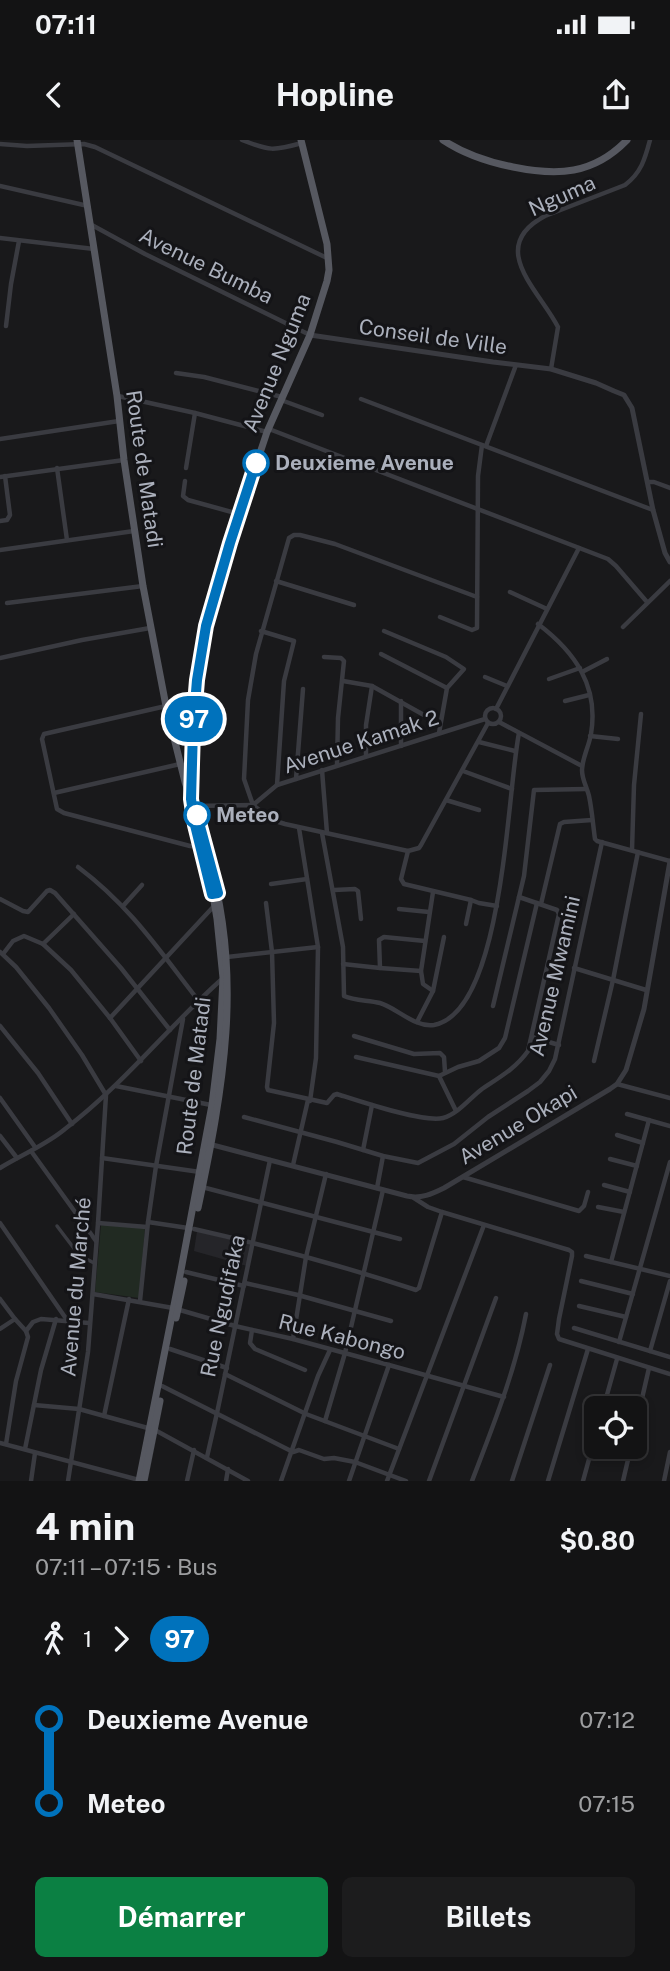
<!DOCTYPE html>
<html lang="fr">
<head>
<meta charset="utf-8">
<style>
	:root { --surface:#131314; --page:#1c1c1d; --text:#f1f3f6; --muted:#9d9ea0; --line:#323234; --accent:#0b8043 }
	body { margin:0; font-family:"Public Sans",sans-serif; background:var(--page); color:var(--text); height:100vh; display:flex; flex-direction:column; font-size:26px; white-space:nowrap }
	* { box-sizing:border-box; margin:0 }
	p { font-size:23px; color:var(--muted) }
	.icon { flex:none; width:38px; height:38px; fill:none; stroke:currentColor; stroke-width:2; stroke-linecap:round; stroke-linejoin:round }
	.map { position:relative; height:1341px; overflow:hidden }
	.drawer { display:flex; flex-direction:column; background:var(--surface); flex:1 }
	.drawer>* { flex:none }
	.badge { padding:0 14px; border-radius:23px; font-size:24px; line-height:46px }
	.tools { position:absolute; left:584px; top:1256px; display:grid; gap:14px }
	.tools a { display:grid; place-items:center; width:63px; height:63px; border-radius:10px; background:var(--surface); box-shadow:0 4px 10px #0003,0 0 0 2px var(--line); font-size:35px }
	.map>.badge { position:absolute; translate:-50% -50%; box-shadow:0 0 0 4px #fff }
	.legs { display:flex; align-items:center; gap:10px; height:77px; padding:0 35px; font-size:23px }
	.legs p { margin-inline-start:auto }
	.headline { display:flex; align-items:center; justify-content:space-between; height:119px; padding:0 35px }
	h1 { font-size:38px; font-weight:700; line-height:52px }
	.cta { display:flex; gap:14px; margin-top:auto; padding:14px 35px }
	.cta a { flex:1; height:80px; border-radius:10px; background:var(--accent); color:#fff; font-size:28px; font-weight:700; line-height:80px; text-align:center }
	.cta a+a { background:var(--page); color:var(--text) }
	ul { padding:0 35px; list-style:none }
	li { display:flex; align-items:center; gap:24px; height:84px; font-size:26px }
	li i { display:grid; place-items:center; width:10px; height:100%; margin:0 9px; background:currentColor }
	li i::after { content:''; width:18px; height:18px; margin:-9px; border:5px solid; border-radius:50%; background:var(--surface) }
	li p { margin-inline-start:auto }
	li:first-child i { background:linear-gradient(#0000 50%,currentColor 0) }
	li:last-child i { background:linear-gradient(currentColor 50%,#0000 0) }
	.status { display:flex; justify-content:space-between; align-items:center; height:49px; padding:0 35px; background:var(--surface); direction:ltr }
	.status svg { height:19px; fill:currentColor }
	header { display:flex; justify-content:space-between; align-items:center; height:91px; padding:0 35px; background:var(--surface); font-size:32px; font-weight:700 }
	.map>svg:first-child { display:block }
</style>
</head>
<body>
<div class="status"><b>07:11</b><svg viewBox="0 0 49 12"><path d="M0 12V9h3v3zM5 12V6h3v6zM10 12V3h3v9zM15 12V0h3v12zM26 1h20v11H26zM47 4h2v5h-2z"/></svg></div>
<header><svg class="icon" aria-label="back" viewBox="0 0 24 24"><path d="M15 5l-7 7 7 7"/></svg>Hopline<svg class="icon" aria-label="share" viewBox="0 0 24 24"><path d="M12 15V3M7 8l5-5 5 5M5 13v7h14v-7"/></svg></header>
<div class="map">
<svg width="670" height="1341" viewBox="0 0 670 1341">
	<rect width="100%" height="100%" fill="#19191b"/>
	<polygon fill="#252529" points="197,1091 251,1105 247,1126 194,1111"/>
	<polygon fill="#212a22" points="101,1085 145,1088 139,1158 95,1152"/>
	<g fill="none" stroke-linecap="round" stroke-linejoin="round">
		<polyline stroke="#3a3b41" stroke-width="3.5" points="57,1086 79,1115 94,1123"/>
		<g stroke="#3a3b41" stroke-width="4.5">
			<path d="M242,0C270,11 273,11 302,3"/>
			<polyline points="0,4 27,6 84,4 95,7 327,118"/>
			<polyline points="0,46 88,66"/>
			<polyline points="90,84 145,114 310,195"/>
			<polyline points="0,98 94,109"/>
			<polyline points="6,186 11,144 19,101"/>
			<path d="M551,229L558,187C539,150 486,107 545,76L625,45C641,33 645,19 650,0"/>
			<polyline points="176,233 204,237 282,257"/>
			<polyline points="118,256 195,273 267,292"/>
			<polyline points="361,259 653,370"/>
			<polyline points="281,260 322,275"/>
			<polyline points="269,289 608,419 616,426 647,462"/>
			<polyline points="0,299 119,281"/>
			<polyline points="486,306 516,225"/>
			<polyline points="57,328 67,400"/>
			<polyline points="186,328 195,273"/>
			<polyline points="0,337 124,320"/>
			<polyline points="185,341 183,356 188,360 239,374"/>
			<polyline points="648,342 654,342 670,348"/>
			<polyline points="0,381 7,380 10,375 5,336"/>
			<polyline points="0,410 134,391"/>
			<polyline points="276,441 354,465"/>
			<polyline points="510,452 547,469"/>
			<polyline points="477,457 335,404 300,395 294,395 289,398 256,514 248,560 244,639 253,665 277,645 485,579"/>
			<polyline points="7,463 143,446"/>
			<polyline points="440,477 472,490 477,488 478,336 482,305"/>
			<path d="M538,484C575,512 599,546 591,594C589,606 582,619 582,630C582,640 587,647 589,656C592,670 593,685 595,699L597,701L670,721"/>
			<polyline points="623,487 670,441"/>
			<polyline points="261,491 294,501 284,541 277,645"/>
			<polyline points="384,491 446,517 464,529 447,548 439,593"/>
			<polyline points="381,514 447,548"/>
			<polyline points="324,517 341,518 344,521 338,578 337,625"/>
			<polyline points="0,518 82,500 150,488"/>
			<polyline points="582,532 607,519"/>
			<polyline points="485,537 507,546"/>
			<polyline points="549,539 580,528"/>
			<polyline points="343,541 372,546 440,584"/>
			<polyline points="565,561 589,555"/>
			<polyline points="166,566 44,594 42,599 57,669 64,673 190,706 200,707"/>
			<circle cx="493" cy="576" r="8"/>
			<polyline points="496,569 579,408"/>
			<polyline points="499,582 582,626"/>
			<polyline points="590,596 618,599"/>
			<polyline points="479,602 515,611"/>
			<polyline points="401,606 401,561"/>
			<polyline points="366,616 366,585 372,546"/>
			<polyline points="322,630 327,693"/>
			<polyline points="463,631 512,649"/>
			<polyline points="296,639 303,549"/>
			<polyline points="54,653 180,624"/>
			<polyline points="446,660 479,670"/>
			<polyline points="193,666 253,665 272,680 285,684 408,711 419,708 421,705 488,583"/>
			<polyline points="299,688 318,807 316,918 310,961"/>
			<path d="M322,693L343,807L344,856C355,861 368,860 380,863C397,868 415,888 434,885C504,872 507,651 519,593"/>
			<polyline points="632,710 634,645 641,574"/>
			<polyline points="408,711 401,739 404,744 471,760 479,763 497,766"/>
			<path d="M78,727C130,766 159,810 198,860"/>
			<polyline points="271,744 307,739"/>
			<polyline points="334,750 355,749 358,751 361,779"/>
			<polyline points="0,759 23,771 28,772 47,751 50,750 55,753 121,828 170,890"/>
			<path d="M266,763L272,812L274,883L267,947L268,950L327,963L334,955L337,954C359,961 423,983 443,978C458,974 470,958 482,949C500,937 516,928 528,911L559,774L557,770L519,757"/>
			<polyline points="541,764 560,684 564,682 592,680"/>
			<polyline points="123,766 142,745"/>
			<polyline points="399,769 429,772"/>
			<polyline points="466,784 471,760"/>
			<polyline points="43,804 74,774"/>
			<polyline points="0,812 16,827 49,868 82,915 106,955 98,1083 88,1212 68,1341"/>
			<polyline points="3,814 13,801 24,796 43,804 71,830 110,878 141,921"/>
			<polyline points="227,817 318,807"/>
			<polyline points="343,824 380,828"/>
			<polyline points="574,828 646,850"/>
			<polyline points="421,831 380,828 379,800 384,797 425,801"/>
			<polyline points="433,851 444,797"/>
			<polyline points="493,866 524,736 534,650 586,649"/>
			<polyline points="110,878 214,766"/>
			<polyline points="417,882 433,851 423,844 421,831 433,752"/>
			<polyline points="0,886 38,933 72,984"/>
			<polyline points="354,896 414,914 440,913 444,917 445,932"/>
			<polyline points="532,897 559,905"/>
			<polyline points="356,917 439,936 458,927 479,921 499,908 505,898 537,763"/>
			<polyline points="594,921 613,840 638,712"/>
			<polyline points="439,936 456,971"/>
			<polyline points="617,944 670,958"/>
			<polyline points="116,946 211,965"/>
			<polyline points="0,958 35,1007"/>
			<polyline points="627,974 670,986"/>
			<polyline points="244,977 337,1002 383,1016 418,1023 454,1004 488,977 528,951 540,942 549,931 555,919 602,702"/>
			<polyline points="617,995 643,1003"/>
			<polyline points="0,996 17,1018"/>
			<polyline points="363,1010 372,965"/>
			<polyline points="31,1011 96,1101"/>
			<polyline points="102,1018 200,1032"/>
			<polyline points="610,1019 637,1026"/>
			<polyline points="293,1025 308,960"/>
			<path d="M0,1028C21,1015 46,1005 65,989C123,945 168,887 222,839"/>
			<polyline points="463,1037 579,1071 584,1066 588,1052"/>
			<polyline points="604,1045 630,1052"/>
			<polyline points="202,1047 400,1099"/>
			<polyline points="377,1048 383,1016"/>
			<polyline points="414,1058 428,1067 442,1072 569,1110 572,1112 572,1116 559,1179 557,1194 559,1199 670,1234"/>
			<polyline points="598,1067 624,1072"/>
			<polyline points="148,1082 188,1088"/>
			<polyline points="0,1083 67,1180"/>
			<polyline points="98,1083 147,1087"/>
			<path d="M194,1089C269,1106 343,1126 416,1150L419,1148L442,1072"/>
			<polyline points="586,1116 670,1136"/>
			<polyline points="611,1122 649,980"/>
			<polyline points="186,1132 244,1146"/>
			<polyline points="581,1141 633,1154"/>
			<polyline points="245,1143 298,1155 391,1181"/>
			<polyline points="93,1154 173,1168 235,1186 293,1199 389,1225 504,1257"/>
			<polyline points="0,1159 15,1179"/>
			<polyline points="140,1161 148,1082 156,1026 183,879"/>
			<polyline points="579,1166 626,1177"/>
			<polyline points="574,1188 670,1217"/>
			<polyline points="0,1189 15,1179 26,1191 33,1182 41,1179 89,1183"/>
			<polyline points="252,1190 250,1203 255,1209 305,1230"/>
			<polyline points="293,1199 306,1117 326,1034"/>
			<polyline points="619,1202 670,1022"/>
			<polyline points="170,1209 227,1228"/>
			<polyline points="650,1211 670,1141"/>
			<polyline points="225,1234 306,1274 399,1309"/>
			<polyline points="162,1246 293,1312 299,1310 324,1319 334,1318 355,1322 406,1341"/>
			<polyline points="34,1265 79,1269 155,1290 248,1341"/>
			<polyline points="603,1269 617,1219"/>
			<polyline points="104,1276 129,1159"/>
			<polyline points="325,1281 345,1213 383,1050"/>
			<polyline points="635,1289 649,1228"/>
			<polyline points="0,1303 139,1340"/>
			<polyline points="6,1304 16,1241 28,1197 26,1191"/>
			<polyline points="25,1309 41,1230 56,1179"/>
			<polyline points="207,1317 217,1273 270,1020"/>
			<polyline points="31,1341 35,1313"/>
			<polyline points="187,1341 194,1310"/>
			<polyline points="226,1341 228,1329"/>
			<polyline points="281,1341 318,1236 330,1210"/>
			<polyline points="349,1341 389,1225"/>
			<polyline points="387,1341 484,1085"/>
			<polyline points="429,1341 496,1158"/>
			<path d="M472,1341C493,1286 515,1232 526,1174"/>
			<polyline points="512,1341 550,1225"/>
			<polyline points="548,1341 588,1209"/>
			<polyline points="583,1341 597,1290"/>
			<polyline points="623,1341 631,1307"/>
			<polyline points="664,1341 670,1312"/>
		</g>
		<g stroke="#3a3b41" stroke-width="5">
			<polyline points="310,195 493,222 551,229 596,243 614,251 624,255 632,268 653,370 665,413 670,422"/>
			<path d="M209,1004L407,1056C421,1059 432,1054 444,1048L610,949L617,944L626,930L644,869L670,721"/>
		</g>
		<g stroke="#565860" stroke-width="7">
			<polyline points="77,0 117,256 124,320 143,446 166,566 185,642 191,659 195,685 214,761 217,779 223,838 220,899 212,965 181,1130 139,1341"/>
			<path d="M443,0C464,14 488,22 513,27C557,36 593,35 627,0"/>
			<polyline points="191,655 193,589 197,540 206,486 230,403 267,292 310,195 327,141 329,130 327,104 301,0"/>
			<path d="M198,1068C223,950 244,836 208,717"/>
			<polyline points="176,1178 184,1141"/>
			<polyline points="144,1341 160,1261"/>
		</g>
	</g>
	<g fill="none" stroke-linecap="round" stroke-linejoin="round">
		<g stroke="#fff" stroke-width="16">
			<polyline id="line-1" points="197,675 218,753 212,754 195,685 191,659 193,589 197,540 206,486 230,403 256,323"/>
		</g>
		<use href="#line-1" stroke="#0072bc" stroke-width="10"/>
	</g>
	<g fill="#fff" stroke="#0072bc" stroke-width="3.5">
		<circle cx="256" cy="323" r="12"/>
		<circle cx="197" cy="675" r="12"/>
	</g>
	<g text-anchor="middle" stroke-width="6" stroke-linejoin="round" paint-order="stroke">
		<g font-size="21" fill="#abb0bc" stroke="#141417">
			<text transform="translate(562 56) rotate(-24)" y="7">Nguma</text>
			<text transform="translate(206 126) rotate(26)" y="7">Avenue Bumba</text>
			<text transform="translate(433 197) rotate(8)" y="7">Conseil de Ville</text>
			<text transform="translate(277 223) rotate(-68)" y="7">Avenue Nguma</text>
			<text transform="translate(144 329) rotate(82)" y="7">Route de Matadi</text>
			<text transform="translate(361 602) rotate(-18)" y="7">Avenue Kamak 2</text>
			<text transform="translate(555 836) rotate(-77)" y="7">Avenue Mwamini</text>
			<text transform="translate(194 936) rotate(-83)" y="7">Route de Matadi</text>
			<text transform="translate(518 985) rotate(-31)" y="7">Avenue Okapi</text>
			<text transform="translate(76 1147) rotate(-85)" y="7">Avenue du Marché</text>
			<text transform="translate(223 1166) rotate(-78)" y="7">Rue Ngudifaka</text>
			<text transform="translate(342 1197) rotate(14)" y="7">Rue Kabongo</text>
		</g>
		<g font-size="21" font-weight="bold" fill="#abb0bc" stroke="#141417" text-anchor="start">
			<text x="275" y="330">Deuxieme Avenue</text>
			<text x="216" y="682">Meteo</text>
		</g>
	</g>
</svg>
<div class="tools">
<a><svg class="icon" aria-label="locate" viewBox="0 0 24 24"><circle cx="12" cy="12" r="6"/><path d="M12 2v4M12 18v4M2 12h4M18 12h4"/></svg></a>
</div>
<b class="badge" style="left:194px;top:579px;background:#0072bc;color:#fff">97</b>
</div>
<section class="drawer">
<div class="headline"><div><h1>4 min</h1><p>07:11 – 07:15 · Bus</p></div><b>$0.80</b></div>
<div class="legs"><svg class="icon" aria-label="walk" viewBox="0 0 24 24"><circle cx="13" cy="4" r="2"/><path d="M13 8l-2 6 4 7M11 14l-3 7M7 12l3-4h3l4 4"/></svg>1<svg class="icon" aria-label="forward" viewBox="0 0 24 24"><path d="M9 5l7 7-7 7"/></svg><b class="badge" style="background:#0072bc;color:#fff">97</b></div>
<ul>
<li><i style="color:#0072bc"></i><b>Deuxieme Avenue</b><p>07:12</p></li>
<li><i style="color:#0072bc"></i><b>Meteo</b><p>07:15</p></li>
</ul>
<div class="cta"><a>Démarrer</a><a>Billets</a></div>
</section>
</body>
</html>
